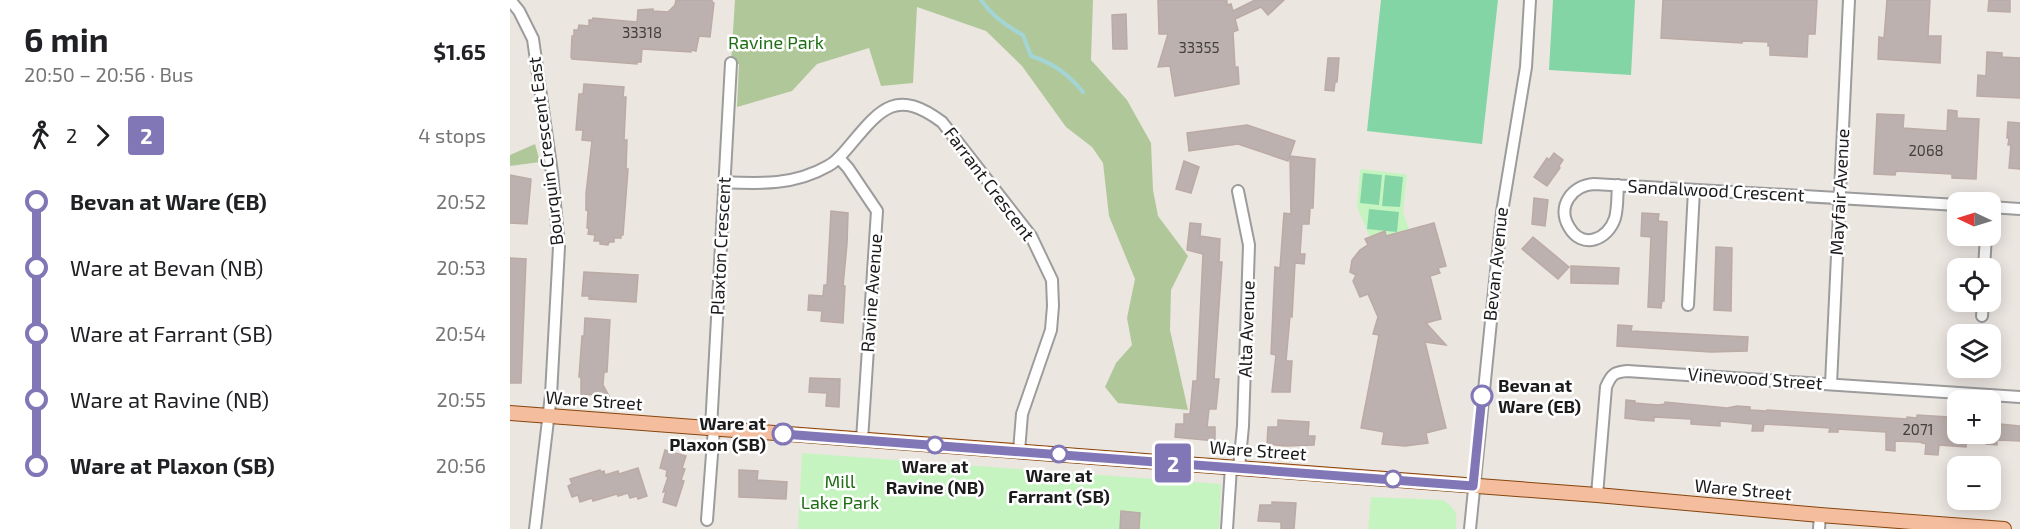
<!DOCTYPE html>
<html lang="en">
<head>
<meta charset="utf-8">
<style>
	:root { --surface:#fff; --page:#f6f6f6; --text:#202124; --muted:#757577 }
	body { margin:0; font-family:"Exo 2",sans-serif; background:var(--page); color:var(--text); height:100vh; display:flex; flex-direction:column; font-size:22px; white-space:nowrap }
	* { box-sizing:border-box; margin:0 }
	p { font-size:20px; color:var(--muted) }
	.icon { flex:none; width:33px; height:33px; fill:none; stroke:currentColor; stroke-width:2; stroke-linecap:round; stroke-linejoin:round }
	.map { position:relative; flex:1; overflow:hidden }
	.details { display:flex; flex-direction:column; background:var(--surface); width:510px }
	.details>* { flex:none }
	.badge { padding:0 12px; border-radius:4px; font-size:21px; line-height:39px }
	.needle { width:39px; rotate:274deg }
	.controls { position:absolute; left:1437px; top:192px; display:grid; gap:12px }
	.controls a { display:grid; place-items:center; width:54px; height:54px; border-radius:12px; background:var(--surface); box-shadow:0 3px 15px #0003; font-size:30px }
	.map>.badge { position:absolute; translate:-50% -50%; box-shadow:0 0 0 3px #fff }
	.legs { display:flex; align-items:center; gap:9px; height:66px; padding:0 24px; font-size:20px }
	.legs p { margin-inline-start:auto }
	.overview { display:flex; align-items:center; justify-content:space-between; height:102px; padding:0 24px }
	h1 { font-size:33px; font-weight:700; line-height:45px }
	ul { padding:0 24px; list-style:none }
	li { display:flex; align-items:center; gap:21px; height:66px; font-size:22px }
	li i { display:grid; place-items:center; width:9px; height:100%; margin:0 8px; background:currentColor }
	li i::after { content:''; width:15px; height:15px; margin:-8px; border:4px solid; border-radius:50%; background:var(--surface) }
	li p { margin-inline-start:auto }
	li:first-child i { background:linear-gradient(#0000 50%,currentColor 0) }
	li:last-child i { background:linear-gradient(currentColor 50%,#0000 0) }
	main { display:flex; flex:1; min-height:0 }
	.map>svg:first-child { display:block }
</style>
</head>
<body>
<main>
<section class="details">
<div class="overview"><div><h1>6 min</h1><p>20:50 – 20:56 · Bus</p></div><b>$1.65</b></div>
<div class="legs"><svg class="icon" aria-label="walk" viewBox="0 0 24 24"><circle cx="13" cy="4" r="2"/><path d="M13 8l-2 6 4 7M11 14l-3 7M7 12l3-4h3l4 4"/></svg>2<svg class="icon" aria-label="forward" viewBox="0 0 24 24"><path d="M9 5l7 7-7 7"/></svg><b class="badge" style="background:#8177b7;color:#fff">2</b><p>4 stops</p></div>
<ul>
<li><i style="color:#8177b7"></i><b>Bevan at Ware (EB)</b><p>20:52</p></li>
<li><i style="color:#8177b7"></i><span>Ware at Bevan (NB)</span><p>20:53</p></li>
<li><i style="color:#8177b7"></i><span>Ware at Farrant (SB)</span><p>20:54</p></li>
<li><i style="color:#8177b7"></i><span>Ware at Ravine (NB)</span><p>20:55</p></li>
<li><i style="color:#8177b7"></i><b>Ware at Plaxon (SB)</b><p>20:56</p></li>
</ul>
</section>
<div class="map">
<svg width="1510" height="529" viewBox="0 0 1510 529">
	<rect width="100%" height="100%" fill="#ece6e1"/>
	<g fill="#b0c899">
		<polygon points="225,0 583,0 581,60 617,100 641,143 643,190 648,216 678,256 661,290 660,330 678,410 608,403 595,387 606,363 622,345 617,318 625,279 599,216 593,163 582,147 556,127 512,66 476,31 407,7 403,83 371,86 359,48 307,64 282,91 227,107 229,64 221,63"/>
		<polygon points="25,144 30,162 0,166 0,155"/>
	</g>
	<g fill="#c6f4c0">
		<polygon points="851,169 895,174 897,176 893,212 899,229 861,240 847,207 850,171"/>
		<polygon points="292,453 711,484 709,529 288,529"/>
		<path d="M861,497L933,500C947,510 947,513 946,529H858Z"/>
	</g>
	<g fill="#84d5a6">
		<polygon points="871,0 988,0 972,144 857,131"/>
		<polygon points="1043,0 1125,0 1121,75 1039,70"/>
		<polygon points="853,173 872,175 869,205 850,203"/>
		<polygon points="875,175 893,177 890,207 872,206"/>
		<polygon points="859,209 889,212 887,232 857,229"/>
	</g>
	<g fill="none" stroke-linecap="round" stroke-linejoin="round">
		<path stroke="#a4d5d6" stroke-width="4" d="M471,0C482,16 496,26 513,35L521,56C543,63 558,74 573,92"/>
	</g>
	<g fill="#bcb1ae" stroke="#bcaaa5" stroke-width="1.5">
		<polygon points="166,0 202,0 202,2 204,3 200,37 189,36 186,51 181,50 181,52 132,49 131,62 127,62 127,64 62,59 61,57 62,36 64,36 64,30 68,30 69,25 79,26 79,20 82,20 83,18 127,22 128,10 143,9 143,11 158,12 165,5"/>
		<polygon points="648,0 717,0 717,5 721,4 723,11 745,0 774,0 758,15 751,7 725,19 728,30 723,32 725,67 728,67 729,84 665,96 660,66 648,67 658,34 649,34"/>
		<polygon points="1153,0 1307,0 1305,34 1298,34 1297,57 1260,55 1260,46 1258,46 1258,42 1232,41 1232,43 1151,38"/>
		<polygon points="1377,0 1420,0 1418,36 1431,36 1430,63 1368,59 1369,37 1374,38"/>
		<polygon points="1479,0 1500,0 1500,12 1478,11"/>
		<polygon points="616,14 617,49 603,49 602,15"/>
		<polygon points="1477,52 1492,53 1492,57 1510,58 1510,98 1467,96 1468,75 1476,76"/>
		<polygon points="818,58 829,58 827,82 825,82 824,91 815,90"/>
		<polygon points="74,84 114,87 113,97 116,97 114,140 117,140 116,169 118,169 113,235 111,235 111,238 104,238 104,242 99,242 98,245 90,244 90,241 84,241 85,235 78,234 79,228 77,228 78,211 76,210 76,194 82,141 72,140 73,130 66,130 69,94 73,94"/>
		<polygon points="1438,110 1447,111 1447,118 1469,119 1466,179 1442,178 1442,174 1386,171 1385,175 1364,174 1367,114 1394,115 1393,128 1437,131"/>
		<polygon points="1498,122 1510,123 1510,169 1499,168 1501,145 1498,145 1499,138 1497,138"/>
		<polygon points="737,125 785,141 778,161 728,144 679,151 677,133"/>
		<polygon points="1044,153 1053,160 1049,166 1050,168 1037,186 1024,177 1037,158 1039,160"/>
		<polygon points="780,156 805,159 803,208 800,208 799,224 792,224 790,254 795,254 794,264 785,263 782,317 780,316 776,361 782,361 780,392 762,392 766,355 761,354 765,267 770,268 774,213 781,214"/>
		<polygon points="674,161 689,167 681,193 666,189"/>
		<polygon points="0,175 21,179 17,224 0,223"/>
		<polygon points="1024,198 1038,200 1035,226 1022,224"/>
		<polygon points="321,211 338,213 337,244 333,286 335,286 333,323 311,321 312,311 298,310 299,295 313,296 314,285 317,285"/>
		<polygon points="1132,213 1149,214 1148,221 1157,222 1154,301 1152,301 1151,308 1138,307 1141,237 1131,236"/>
		<polygon points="680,223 691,224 690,236 710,239 709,262 712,262 704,379 709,379 706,409 699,409 697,427 705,427 705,441 665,437 666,424 674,424 674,414 680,414 683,381 687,381 693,254 677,250"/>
		<polygon points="924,223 936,266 928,268 930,273 920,276 931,319 916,323 936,345 915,342 936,428 916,433 918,443 895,446 872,444 874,432 851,428 869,335 863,334 868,317 858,294 850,297 843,281 846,275 840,272 842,260 850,250 858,245 855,239 875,231 876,236"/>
		<polygon points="1023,237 1059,267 1048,279 1012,249"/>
		<polygon points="1206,247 1222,248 1221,311 1204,310"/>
		<polygon points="0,258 16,259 11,383 0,383"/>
		<polygon points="1061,266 1109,268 1108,284 1061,283"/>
		<polygon points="74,272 128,275 126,302 79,299 79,296 72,296"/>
		<polygon points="75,318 100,320 97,372 94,372 93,385 99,396 71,394 71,377 69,377 72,336 74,336"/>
		<polygon points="1108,325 1122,326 1121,331 1238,337 1237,351 1201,352 1107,346"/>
		<polygon points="300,378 330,379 329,407 316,406 317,393 299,392"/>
		<polygon points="1116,400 1125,401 1125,403 1148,405 1155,404 1155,402 1217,408 1227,406 1240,407 1240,410 1257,411 1257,410 1397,419 1397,417 1407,418 1407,415 1439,417 1439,420 1448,421 1448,434 1457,434 1456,447 1429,445 1428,455 1415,454 1416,444 1409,442 1385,441 1385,451 1376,450 1376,432 1328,429 1328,432 1319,432 1320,428 1254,424 1253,431 1242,431 1243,424 1210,421 1210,426 1181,424 1181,419 1144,417 1144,421 1130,420 1115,418"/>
		<polygon points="768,420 799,422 798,436 805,436 804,445 775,446 757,444 758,427 768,427"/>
		<polygon points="1480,423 1510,426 1510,441 1487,440 1487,445 1476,444 1477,434 1480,434"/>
		<polygon points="155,450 176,456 172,468 175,469 171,480 174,481 166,506 153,502 156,491 153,492 158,477 156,476 157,470 150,468"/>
		<polygon points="128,468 137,496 128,499 127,496 120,498 118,493 108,496 107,494 83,501 82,498 70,502 68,495 62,497 58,486 62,484 60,479 90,470 91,472 94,471 95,475 108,471 109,474"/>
		<polygon points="229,470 248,471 247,480 277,482 276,499 229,497"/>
		<polygon points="762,502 786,503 784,529 771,529 771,522 748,521 750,505 762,505"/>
		<polygon points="611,511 630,513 629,529 610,529"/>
	</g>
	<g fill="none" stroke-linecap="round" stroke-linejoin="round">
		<g stroke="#9c9c9c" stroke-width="14">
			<g id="minor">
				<polyline points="0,0 9,11 23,39 42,173 49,247 41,395 25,529"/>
				<polyline points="329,158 338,168 367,211 352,440"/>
				<path d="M214,182C251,184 285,185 318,166C328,161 334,152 341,144C372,107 387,89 432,122L521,236L542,280L543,306L541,330L512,414L509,451"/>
				<path d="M1108,185C1107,196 1108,207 1105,218C1098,240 1072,250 1059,227C1046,206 1063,185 1084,184L1448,205"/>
				<polyline points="728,191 739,245 733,426 729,468"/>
				<polyline points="1480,207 1510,209"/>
				<polyline points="1474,268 1476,236"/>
				<polyline points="1178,305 1184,190"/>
				<polyline points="1472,316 1473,302"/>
				<polyline points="1321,384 1339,0"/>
				<polyline points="201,428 221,63"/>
				<path d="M1087,495L1096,387C1101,375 1104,372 1117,371L1510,397"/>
				<polyline points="197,520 204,428"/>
				<polyline points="717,529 721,467"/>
				<polyline points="960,529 992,212 1016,67 1020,0"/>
				<polyline points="1309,529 1310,515"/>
			</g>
		</g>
		<g stroke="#86450c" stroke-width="16">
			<polyline id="major" points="0,413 1087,495 1310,515 1494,529"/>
		</g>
		<use href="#minor" stroke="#fff" stroke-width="10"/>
		<use href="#major" stroke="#f3bd9e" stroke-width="14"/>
	</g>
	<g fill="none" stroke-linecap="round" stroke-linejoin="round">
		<g stroke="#fff" stroke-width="14">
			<polyline id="line-1" points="273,434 963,486 972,396"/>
		</g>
		<use href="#line-1" stroke="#8177b7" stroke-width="9"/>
	</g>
	<g fill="#fff" stroke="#8177b7" stroke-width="3">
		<circle cx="972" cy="396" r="10"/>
		<circle cx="273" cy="434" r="10"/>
		<circle cx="425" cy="445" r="8"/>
		<circle cx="549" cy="454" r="8"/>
		<circle cx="883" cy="479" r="8"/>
	</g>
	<g text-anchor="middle" stroke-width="5" stroke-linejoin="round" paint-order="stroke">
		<g font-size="15" fill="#434040">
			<text x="132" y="38">33318</text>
			<text x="689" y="53">33355</text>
			<text x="1416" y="156">2068</text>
			<text x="1408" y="435">2071</text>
		</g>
		<g font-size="18" fill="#1e6e13" stroke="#fff">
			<text x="266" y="49">Ravine Park</text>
			<text x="330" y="488">Mill<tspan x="330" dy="21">Lake Park</tspan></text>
		</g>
		<g font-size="18" fill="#1b1b1b" stroke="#fff">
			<text transform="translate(36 151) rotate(-97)" y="6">Bourquin Crescent East</text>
			<text transform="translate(479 184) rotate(53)" y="6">Farrant Crescent</text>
			<text transform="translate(1206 191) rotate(3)" y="6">Sandalwood Crescent</text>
			<text transform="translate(1330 192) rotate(-87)" y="6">Mayfair Avenue</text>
			<text transform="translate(211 246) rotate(-87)" y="6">Plaxton Crescent</text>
			<text transform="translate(986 264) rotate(-84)" y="6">Bevan Avenue</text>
			<text transform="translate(362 293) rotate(-86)" y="6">Ravine Avenue</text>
			<text transform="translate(737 329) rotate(-88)" y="6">Alta Avenue</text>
			<text transform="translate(1245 379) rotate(4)" y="6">Vinewood Street</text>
			<text transform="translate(84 401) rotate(4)" y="6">Ware Street</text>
			<text transform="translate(748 451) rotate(4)" y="6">Ware Street</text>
			<text transform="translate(1233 490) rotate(5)" y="6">Ware Street</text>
		</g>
		<g font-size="18" font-weight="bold" fill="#1b1b1b" stroke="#fff">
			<text x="988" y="392" text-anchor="start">Bevan at<tspan x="988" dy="21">Ware (EB)</tspan></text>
			<text x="256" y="430" text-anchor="end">Ware at<tspan x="256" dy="21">Plaxon (SB)</tspan></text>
			<text x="425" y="473">Ware at<tspan x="425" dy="21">Ravine (NB)</tspan></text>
			<text x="549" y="482">Ware at<tspan x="549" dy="21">Farrant (SB)</tspan></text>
		</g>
	</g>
</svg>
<div class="controls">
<a><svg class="needle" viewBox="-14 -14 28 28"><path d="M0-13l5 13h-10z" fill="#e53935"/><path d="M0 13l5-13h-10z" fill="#757577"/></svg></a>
<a><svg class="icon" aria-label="locate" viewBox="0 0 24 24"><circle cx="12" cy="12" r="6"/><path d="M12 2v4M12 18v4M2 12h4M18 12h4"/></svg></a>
<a><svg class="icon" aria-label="layers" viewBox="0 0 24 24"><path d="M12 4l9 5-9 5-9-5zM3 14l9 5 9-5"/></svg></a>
<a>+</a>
<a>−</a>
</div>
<b class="badge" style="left:663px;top:463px;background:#8177b7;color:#fff">2</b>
</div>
</main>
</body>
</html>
